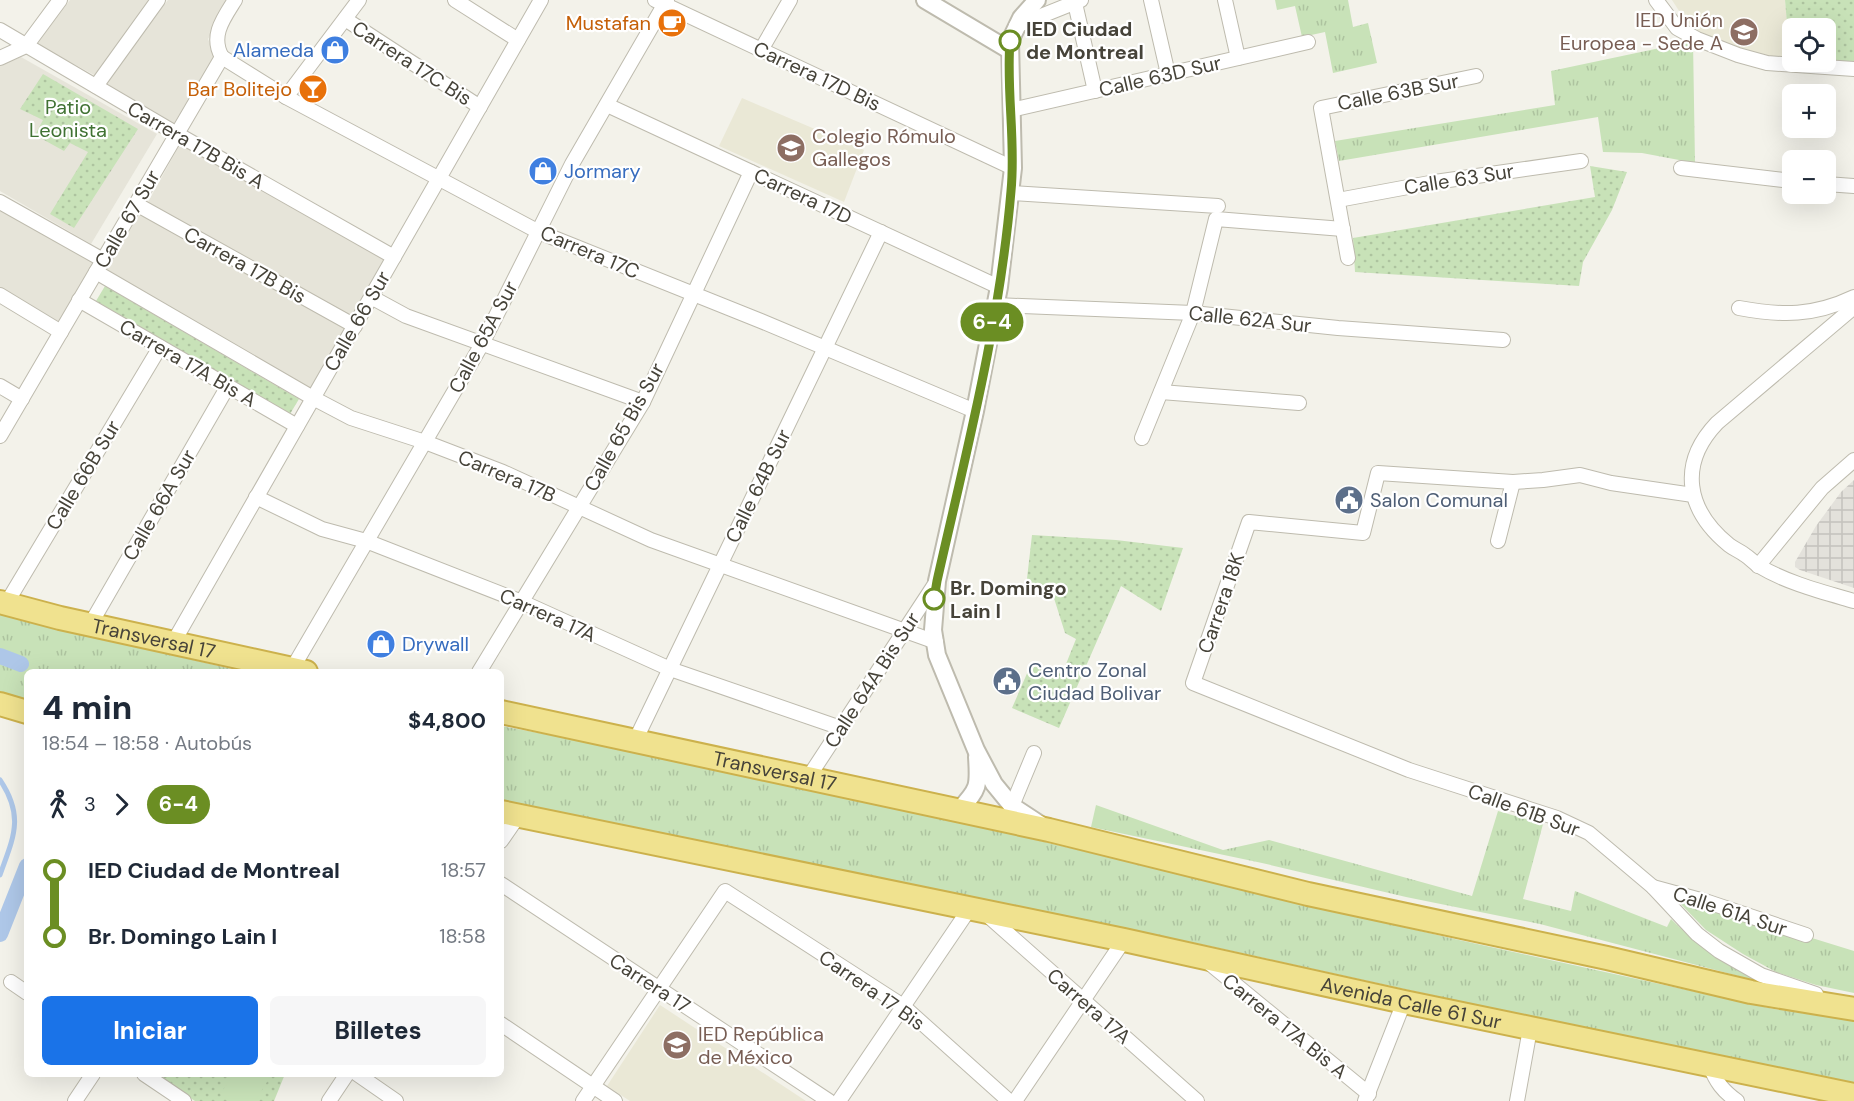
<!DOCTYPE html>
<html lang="es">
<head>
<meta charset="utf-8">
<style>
	:root { --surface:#fff; --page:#f6f6f7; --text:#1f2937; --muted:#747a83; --accent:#1a73e8 }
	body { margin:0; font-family:"DM Sans",sans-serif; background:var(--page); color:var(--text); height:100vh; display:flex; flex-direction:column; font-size:22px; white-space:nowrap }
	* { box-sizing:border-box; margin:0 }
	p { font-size:20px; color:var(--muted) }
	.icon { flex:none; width:33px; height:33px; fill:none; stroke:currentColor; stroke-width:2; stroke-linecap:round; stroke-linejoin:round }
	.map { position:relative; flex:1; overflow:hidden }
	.sheet { position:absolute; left:24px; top:669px; width:480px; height:408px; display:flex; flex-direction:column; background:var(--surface); border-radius:9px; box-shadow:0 6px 24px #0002 }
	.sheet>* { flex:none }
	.badge { padding:0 12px; border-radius:20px; font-size:21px; line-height:39px }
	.tools { position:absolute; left:1782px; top:18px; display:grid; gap:12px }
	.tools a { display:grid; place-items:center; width:54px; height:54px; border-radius:9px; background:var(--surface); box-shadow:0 6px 24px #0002; font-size:30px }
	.map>.badge { position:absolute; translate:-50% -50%; box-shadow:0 0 0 3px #fff }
	.legs { display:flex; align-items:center; gap:9px; height:66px; padding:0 18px; font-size:20px }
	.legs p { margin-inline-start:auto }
	.summary { display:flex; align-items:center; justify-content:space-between; height:102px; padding:0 18px }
	h1 { font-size:33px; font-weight:800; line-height:45px }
	.action { display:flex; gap:12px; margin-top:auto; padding:12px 18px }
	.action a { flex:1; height:69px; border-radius:9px; background:var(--accent); color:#fff; font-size:24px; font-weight:800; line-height:69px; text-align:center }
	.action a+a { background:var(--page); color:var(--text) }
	ul { padding:0 18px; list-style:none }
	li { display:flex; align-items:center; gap:21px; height:66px; font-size:22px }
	li i { display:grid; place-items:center; width:9px; height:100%; margin:0 8px; background:currentColor }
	li i::after { content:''; width:15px; height:15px; margin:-8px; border:4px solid; border-radius:50%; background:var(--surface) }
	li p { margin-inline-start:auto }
	li:first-child i { background:linear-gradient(#0000 50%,currentColor 0) }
	li:last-child i { background:linear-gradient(currentColor 50%,#0000 0) }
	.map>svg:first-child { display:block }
</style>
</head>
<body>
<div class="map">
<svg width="1854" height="1101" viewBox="0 0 1854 1101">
	<defs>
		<pattern id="industrial-grid" width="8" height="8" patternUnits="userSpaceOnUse" patternTransform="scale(1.5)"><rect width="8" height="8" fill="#e3e1db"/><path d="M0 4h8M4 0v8" fill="none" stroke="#c4c2bd"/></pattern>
		<pattern id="grass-tufts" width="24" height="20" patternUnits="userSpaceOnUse" patternTransform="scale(1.5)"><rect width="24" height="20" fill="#c8e2b8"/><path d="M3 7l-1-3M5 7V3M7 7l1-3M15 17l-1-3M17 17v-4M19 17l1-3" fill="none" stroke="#adc39f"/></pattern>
		<pattern id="park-dots" width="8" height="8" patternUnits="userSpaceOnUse" patternTransform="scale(1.5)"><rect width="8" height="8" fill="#c8e2b8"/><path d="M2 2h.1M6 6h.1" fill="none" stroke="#adc39f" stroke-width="1.8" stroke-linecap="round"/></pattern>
	</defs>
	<rect width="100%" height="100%" fill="#f3f2ea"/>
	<g fill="#e6e4d9">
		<polygon points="70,0 151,0 96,76 37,44"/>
		<polygon points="168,0 231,0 208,39 215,57 174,123 106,83"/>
		<polygon points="21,57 157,134 91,244 0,191 0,66"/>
		<polygon points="180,144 386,259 351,317 148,202"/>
		<polygon points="0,210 95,264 59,322 0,287"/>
		<polygon points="140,214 345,327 312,389 105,270"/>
	</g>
	<polygon fill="url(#industrial-grid)" points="1854,480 1854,588 1800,570 1795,567 1795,562 1816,526 1841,492"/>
	<g fill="#eae8d6">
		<polygon points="1672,0 1785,0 1790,59 1760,55 1707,36 1693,28 1683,17"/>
		<polygon points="742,98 864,150 844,202 719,146"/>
		<polygon points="660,1005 806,1101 630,1101 607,1086"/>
	</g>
	<g fill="url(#grass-tufts)">
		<polygon points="1275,0 1348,0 1353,27 1368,23 1377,63 1333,73 1325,32 1302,37 1295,6 1277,10"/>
		<polygon points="1693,41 1695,163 1642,153 1603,152 1598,117 1339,161 1335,141 1555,105 1551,71"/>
		<polygon points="0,612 29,622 245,672 27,672 27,701 0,693"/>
		<polygon points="501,726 555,736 973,825 1450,938 1774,1009 1854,1021 1854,1083 1609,1034 1200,944 680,837 501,802"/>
		<path d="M1096,805L1223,850L1269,840L1472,896L1498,811L1543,824L1523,899L1571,911L1575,891L1667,927L1671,919C1703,951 1729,963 1769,984L1540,924L1406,897L1262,863L1091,827Z"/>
		<polygon points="1672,895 1854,951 1854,993 1816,985 1776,972 1743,954 1706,930"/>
	</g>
	<g fill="url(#park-dots)">
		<polygon points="1785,0 1854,0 1854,62 1826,61 1826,28 1792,28 1792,59 1790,59"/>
		<polygon points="43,74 138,129 74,228 50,214 88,152 70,143 64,151 35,135 43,120 20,109"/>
		<polygon points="1590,166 1627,172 1612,210 1583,262 1579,286 1355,272 1353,238 1595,197"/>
		<polygon points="105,286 299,399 290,414 96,301"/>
		<polygon points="1032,535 1116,540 1183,548 1161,611 1121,586 1059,728 1012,708 1032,662 1062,674 1076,639 1065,633 1053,595 1025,596"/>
		<polygon points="154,1074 285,1074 274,1101 195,1101"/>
	</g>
	<polygon fill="#c8e2b8" points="234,1074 272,1074 255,1101 231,1101 220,1094"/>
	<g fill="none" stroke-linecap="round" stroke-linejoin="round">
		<path stroke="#aec7e8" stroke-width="5" d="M0,780C25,817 13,838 0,875"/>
		<g stroke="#aec7e8" stroke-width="16">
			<polyline points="0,656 21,664"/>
			<polyline points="0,934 27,866"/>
		</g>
		<g stroke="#bebbae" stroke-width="16">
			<g id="minor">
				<polyline points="455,0 518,40"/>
				<polyline points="655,0 1013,168"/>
				<polyline points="1151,0 1168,74"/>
				<polyline points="1225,0 1238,58"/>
				<polyline points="1656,0 1677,28 1697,39 1738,55 1767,63 1854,69"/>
				<polyline points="1075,3 1095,91"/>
				<polyline points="345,19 480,107"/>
				<polyline points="1016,26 1081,0"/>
				<polyline points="0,30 177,134 394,257"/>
				<polyline points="761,50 790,0"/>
				<polyline points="222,57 286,97 539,232 761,321 975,411"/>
				<polyline points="0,58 26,46 60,0"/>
				<polyline points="96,86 158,0"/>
				<polyline points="286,97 359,0"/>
				<polyline points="607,105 999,287"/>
				<polyline points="1011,110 1308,42"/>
				<polyline points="1681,168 1792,181"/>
				<polyline points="1826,184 1854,186"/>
				<polyline points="1011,193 1218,206"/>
				<polyline points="1338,200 1435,182 1581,161"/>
				<polyline points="0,202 103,260"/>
				<polyline points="136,204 355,326"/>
				<polyline points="1348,258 1321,108 1476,76"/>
				<polyline points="96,272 313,398 351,418 425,442 503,472 651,540 936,642"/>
				<polyline points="0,295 61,332"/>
				<polyline points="371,297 406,316 643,402"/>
				<polyline points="79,300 297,426"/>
				<polyline points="996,305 1193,313 1338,328 1503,340"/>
				<path d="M1854,307L1717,423C1678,464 1686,510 1729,545C1734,549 1740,551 1745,555C1750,558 1754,563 1759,566C1787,583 1823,592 1854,601"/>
				<path d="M1739,308C1782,316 1814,316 1854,297"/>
				<polyline points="0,386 22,399"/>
				<polyline points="1161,392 1299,403"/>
				<path d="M0,436L222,57C210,36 223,19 235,0"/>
				<polyline points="1142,438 1193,313 1216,219 1343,229"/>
				<polyline points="1693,495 1611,483 1580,475 1543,480 1513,482 1378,473 1363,533 1249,522 1193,683 1409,770 1557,818 1589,833 1653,887 1697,934 1719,951 1761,975 1816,994"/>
				<polyline points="256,497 322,529 366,541 522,602 670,669 841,728"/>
				<polyline points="1498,541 1513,482"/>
				<polyline points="1758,566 1822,488 1854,460"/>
				<polyline points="6,604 160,347"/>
				<polyline points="90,625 228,386"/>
				<polyline points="173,643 541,0"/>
				<polyline points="292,669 482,344 572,164 667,0"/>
				<polyline points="479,672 643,402 751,172"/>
				<polyline points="635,741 881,232"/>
				<polyline points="808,778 937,581"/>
				<polyline points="1012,806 1034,753"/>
				<polyline points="501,841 519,815"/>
				<polyline points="501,884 829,1101"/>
				<polyline points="1653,887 1708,902 1806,935"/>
				<polyline points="986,914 1197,1101"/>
				<polyline points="1208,962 1369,1094"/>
				<polyline points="11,982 27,993"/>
				<polyline points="501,1024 615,1101"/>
				<path d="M1710,1066C1716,1082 1723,1091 1737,1101"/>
				<polyline points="144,1074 184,1101"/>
				<polyline points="357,1074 396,1101"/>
				<polyline points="75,1101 93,1074"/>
				<polyline points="329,1101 347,1074"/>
				<polyline points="583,1101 725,891 903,1006 1009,1101"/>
				<polyline points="839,1101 970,908"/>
				<polyline points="1015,1101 1124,940"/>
				<polyline points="1365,1101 1404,1002"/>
				<polyline points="1517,1101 1530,1029"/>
			</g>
		</g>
		<g stroke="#bebbae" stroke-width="20">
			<g id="tertiary">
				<polyline points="925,0 1009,50"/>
				<polyline points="1037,0 1021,18 1010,41 1013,168 999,287 975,411 937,581 933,630 937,655 976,750 994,784 1012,806 1041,825"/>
				<path d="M959,810C979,789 979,786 977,757"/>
			</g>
		</g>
		<g stroke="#ccb14c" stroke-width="26">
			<g id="trunk">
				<path id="s1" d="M0,602L60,618L306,672"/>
				<polyline points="0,704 27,712"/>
				<path id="s2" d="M501,712L1049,830L1308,894L1607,958L1751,992L1854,1009"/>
				<path id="s3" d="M501,812L1124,940L1404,1002L1854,1095"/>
			</g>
		</g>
		<use href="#minor" stroke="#fff" stroke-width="14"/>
		<use href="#tertiary" stroke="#fff" stroke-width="16"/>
		<use href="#trunk" stroke="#f0e28f" stroke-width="22"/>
	</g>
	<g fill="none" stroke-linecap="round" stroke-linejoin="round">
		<g stroke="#fff" stroke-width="14">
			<path id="line-1" d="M934,599L937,581C966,453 1000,323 1011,191C1016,141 1006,91 1010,41"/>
		</g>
		<use href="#line-1" stroke="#6b8e23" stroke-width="9"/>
	</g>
	<defs>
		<g id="cafe-disc" transform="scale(1.5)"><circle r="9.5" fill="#e8710a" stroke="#fff"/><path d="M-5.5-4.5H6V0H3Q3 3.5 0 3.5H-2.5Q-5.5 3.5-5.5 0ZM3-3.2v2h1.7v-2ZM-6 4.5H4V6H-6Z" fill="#fff"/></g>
		<g id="school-disc" transform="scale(1.5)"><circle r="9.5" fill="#8d6e63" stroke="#fff"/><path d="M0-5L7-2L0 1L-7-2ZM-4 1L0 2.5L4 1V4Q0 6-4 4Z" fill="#fff"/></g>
		<g id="shop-disc" transform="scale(1.5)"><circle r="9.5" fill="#3f7fe0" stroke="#fff"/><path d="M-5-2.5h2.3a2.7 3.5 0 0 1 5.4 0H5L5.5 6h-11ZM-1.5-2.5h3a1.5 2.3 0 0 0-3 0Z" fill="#fff"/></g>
		<g id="bar-disc" transform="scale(1.5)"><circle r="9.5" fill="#e8710a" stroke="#fff"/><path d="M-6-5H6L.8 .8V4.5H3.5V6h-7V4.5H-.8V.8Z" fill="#fff"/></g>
		<g id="civic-disc" transform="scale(1.5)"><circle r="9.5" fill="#5c6f8a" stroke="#fff"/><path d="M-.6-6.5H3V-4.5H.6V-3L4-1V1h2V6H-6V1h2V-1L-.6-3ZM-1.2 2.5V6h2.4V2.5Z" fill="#fff"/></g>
	</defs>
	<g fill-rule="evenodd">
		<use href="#cafe-disc" x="672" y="23"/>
		<use href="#school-disc" x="1744" y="32"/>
		<use href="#shop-disc" x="335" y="50"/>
		<use href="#bar-disc" x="313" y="89"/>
		<use href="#school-disc" x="791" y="148"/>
		<use href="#shop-disc" x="543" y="171"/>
		<use href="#civic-disc" x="1349" y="500"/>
		<use href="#shop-disc" x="381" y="644"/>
		<use href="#civic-disc" x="1007" y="681"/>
		<use href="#school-disc" x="677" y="1045"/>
	</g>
	<g fill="#fff" stroke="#6b8e23" stroke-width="3">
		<circle cx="1010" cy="41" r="10"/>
		<circle cx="934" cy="599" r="10"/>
	</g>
	<g text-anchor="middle" stroke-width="4.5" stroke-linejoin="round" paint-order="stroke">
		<g font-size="20" fill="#785e54" stroke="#fff" text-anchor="start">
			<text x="1723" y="27" text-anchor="end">IED Unión<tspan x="1723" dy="23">Europea - Sede A</tspan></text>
			<text x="812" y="143">Colegio Rómulo<tspan x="812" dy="23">Gallegos</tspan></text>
			<text x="698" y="1041">IED República<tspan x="698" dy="23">de México</tspan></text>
		</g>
		<g font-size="20" fill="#c56008" stroke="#fff" text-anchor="end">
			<text x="651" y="30">Mustafan</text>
			<text x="292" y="96">Bar Bolitejo</text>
		</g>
		<g font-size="20" font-weight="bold" fill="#464339" stroke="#fff" text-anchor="start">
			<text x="1026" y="36">IED Ciudad<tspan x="1026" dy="23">de Montreal</tspan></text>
			<text x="950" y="595">Br. Domingo<tspan x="950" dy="23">Lain I</tspan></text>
		</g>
		<g font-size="20" fill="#366cbe" stroke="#fff" text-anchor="start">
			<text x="314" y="57" text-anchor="end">Alameda</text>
			<text x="564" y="178">Jormary</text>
			<text x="402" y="651">Drywall</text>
		</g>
		<g font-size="20" fill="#464339" stroke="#fff">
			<text transform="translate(412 63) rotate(33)" y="7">Carrera 17C Bis</text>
			<text transform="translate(817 76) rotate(25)" y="7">Carrera 17D Bis</text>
			<text transform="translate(1160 76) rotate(-13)" y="7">Calle 63D Sur</text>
			<text transform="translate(1398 92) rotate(-11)" y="7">Calle 63B Sur</text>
			<text transform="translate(196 145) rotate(30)" y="7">Carrera 17B Bis A</text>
			<text transform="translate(1459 179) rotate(-9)" y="7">Calle 63 Sur</text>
			<text transform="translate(803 196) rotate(25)" y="7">Carrera 17D</text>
			<text transform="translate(127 219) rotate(-60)" y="7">Calle 67 Sur</text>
			<text transform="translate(590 252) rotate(23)" y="7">Carrera 17C</text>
			<text transform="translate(245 265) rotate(29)" y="7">Carrera 17B Bis</text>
			<text transform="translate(1250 319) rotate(6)" y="7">Calle 62A Sur</text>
			<text transform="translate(357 321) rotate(-60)" y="7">Calle 66 Sur</text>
			<text transform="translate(483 337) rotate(-62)" y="7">Calle 65A Sur</text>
			<text transform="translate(188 363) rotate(30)" y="7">Carrera 17A Bis A</text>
			<text transform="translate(624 427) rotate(-61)" y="7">Calle 65 Bis Sur</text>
			<text transform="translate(83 475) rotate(-59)" y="7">Calle 66B Sur</text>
			<text transform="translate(507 476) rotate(23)" y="7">Carrera 17B</text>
			<text transform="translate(758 486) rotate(-64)" y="7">Calle 64B Sur</text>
			<text transform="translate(159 505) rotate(-60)" y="7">Calle 66A Sur</text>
			<text transform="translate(1221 603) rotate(-71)" y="7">Carrera 18K</text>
			<text transform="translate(548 615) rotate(24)" y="7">Carrera 17A</text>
			<text dy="7" stroke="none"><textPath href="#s1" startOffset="158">Transversal 17</textPath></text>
			<text transform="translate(872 680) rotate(-57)" y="7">Calle 64A Bis Sur</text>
			<text dy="7" stroke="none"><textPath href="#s2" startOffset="280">Transversal 17</textPath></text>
			<text transform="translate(1524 810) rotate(20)" y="7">Calle 61B Sur</text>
			<text transform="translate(1730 911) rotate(18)" y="7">Calle 61A Sur</text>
			<text transform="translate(650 983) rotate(33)" y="7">Carrera 17</text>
			<text transform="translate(872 990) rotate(35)" y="7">Carrera 17 Bis</text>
			<text dy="7" stroke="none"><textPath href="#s3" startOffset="930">Avenida Calle 61 Sur</textPath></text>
			<text transform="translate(1089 1006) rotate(41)" y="7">Carrera 17A</text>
			<text transform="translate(1285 1026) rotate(39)" y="7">Carrera 17A Bis A</text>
		</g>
		<g font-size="20" fill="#407233" stroke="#fff">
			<text x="68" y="114">Patio<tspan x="68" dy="23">Leonista</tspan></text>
		</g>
		<g font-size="20" fill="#4e5e75" stroke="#fff" text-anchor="start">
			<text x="1370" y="507">Salon Comunal</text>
			<text x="1028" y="677">Centro Zonal<tspan x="1028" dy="23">Ciudad Bolivar</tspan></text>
		</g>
	</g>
</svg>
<div class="tools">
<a><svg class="icon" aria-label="locate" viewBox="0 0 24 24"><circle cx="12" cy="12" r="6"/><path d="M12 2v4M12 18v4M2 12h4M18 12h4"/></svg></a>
<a>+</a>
<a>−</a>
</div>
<b class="badge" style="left:992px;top:322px;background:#6b8e23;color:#fff">6-4</b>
<section class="sheet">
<div class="summary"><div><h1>4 min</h1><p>18:54 – 18:58 · Autobús</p></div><b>$4,800</b></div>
<div class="legs"><svg class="icon" aria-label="walk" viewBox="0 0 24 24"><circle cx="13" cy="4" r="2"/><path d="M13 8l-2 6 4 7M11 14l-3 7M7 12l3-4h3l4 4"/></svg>3<svg class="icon" aria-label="forward" viewBox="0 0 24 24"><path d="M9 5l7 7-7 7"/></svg><b class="badge" style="background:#6b8e23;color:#fff">6-4</b></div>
<ul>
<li><i style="color:#6b8e23"></i><b>IED Ciudad de Montreal</b><p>18:57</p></li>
<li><i style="color:#6b8e23"></i><b>Br. Domingo Lain I</b><p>18:58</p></li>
</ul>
<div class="action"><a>Iniciar</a><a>Billetes</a></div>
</section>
</div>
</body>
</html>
